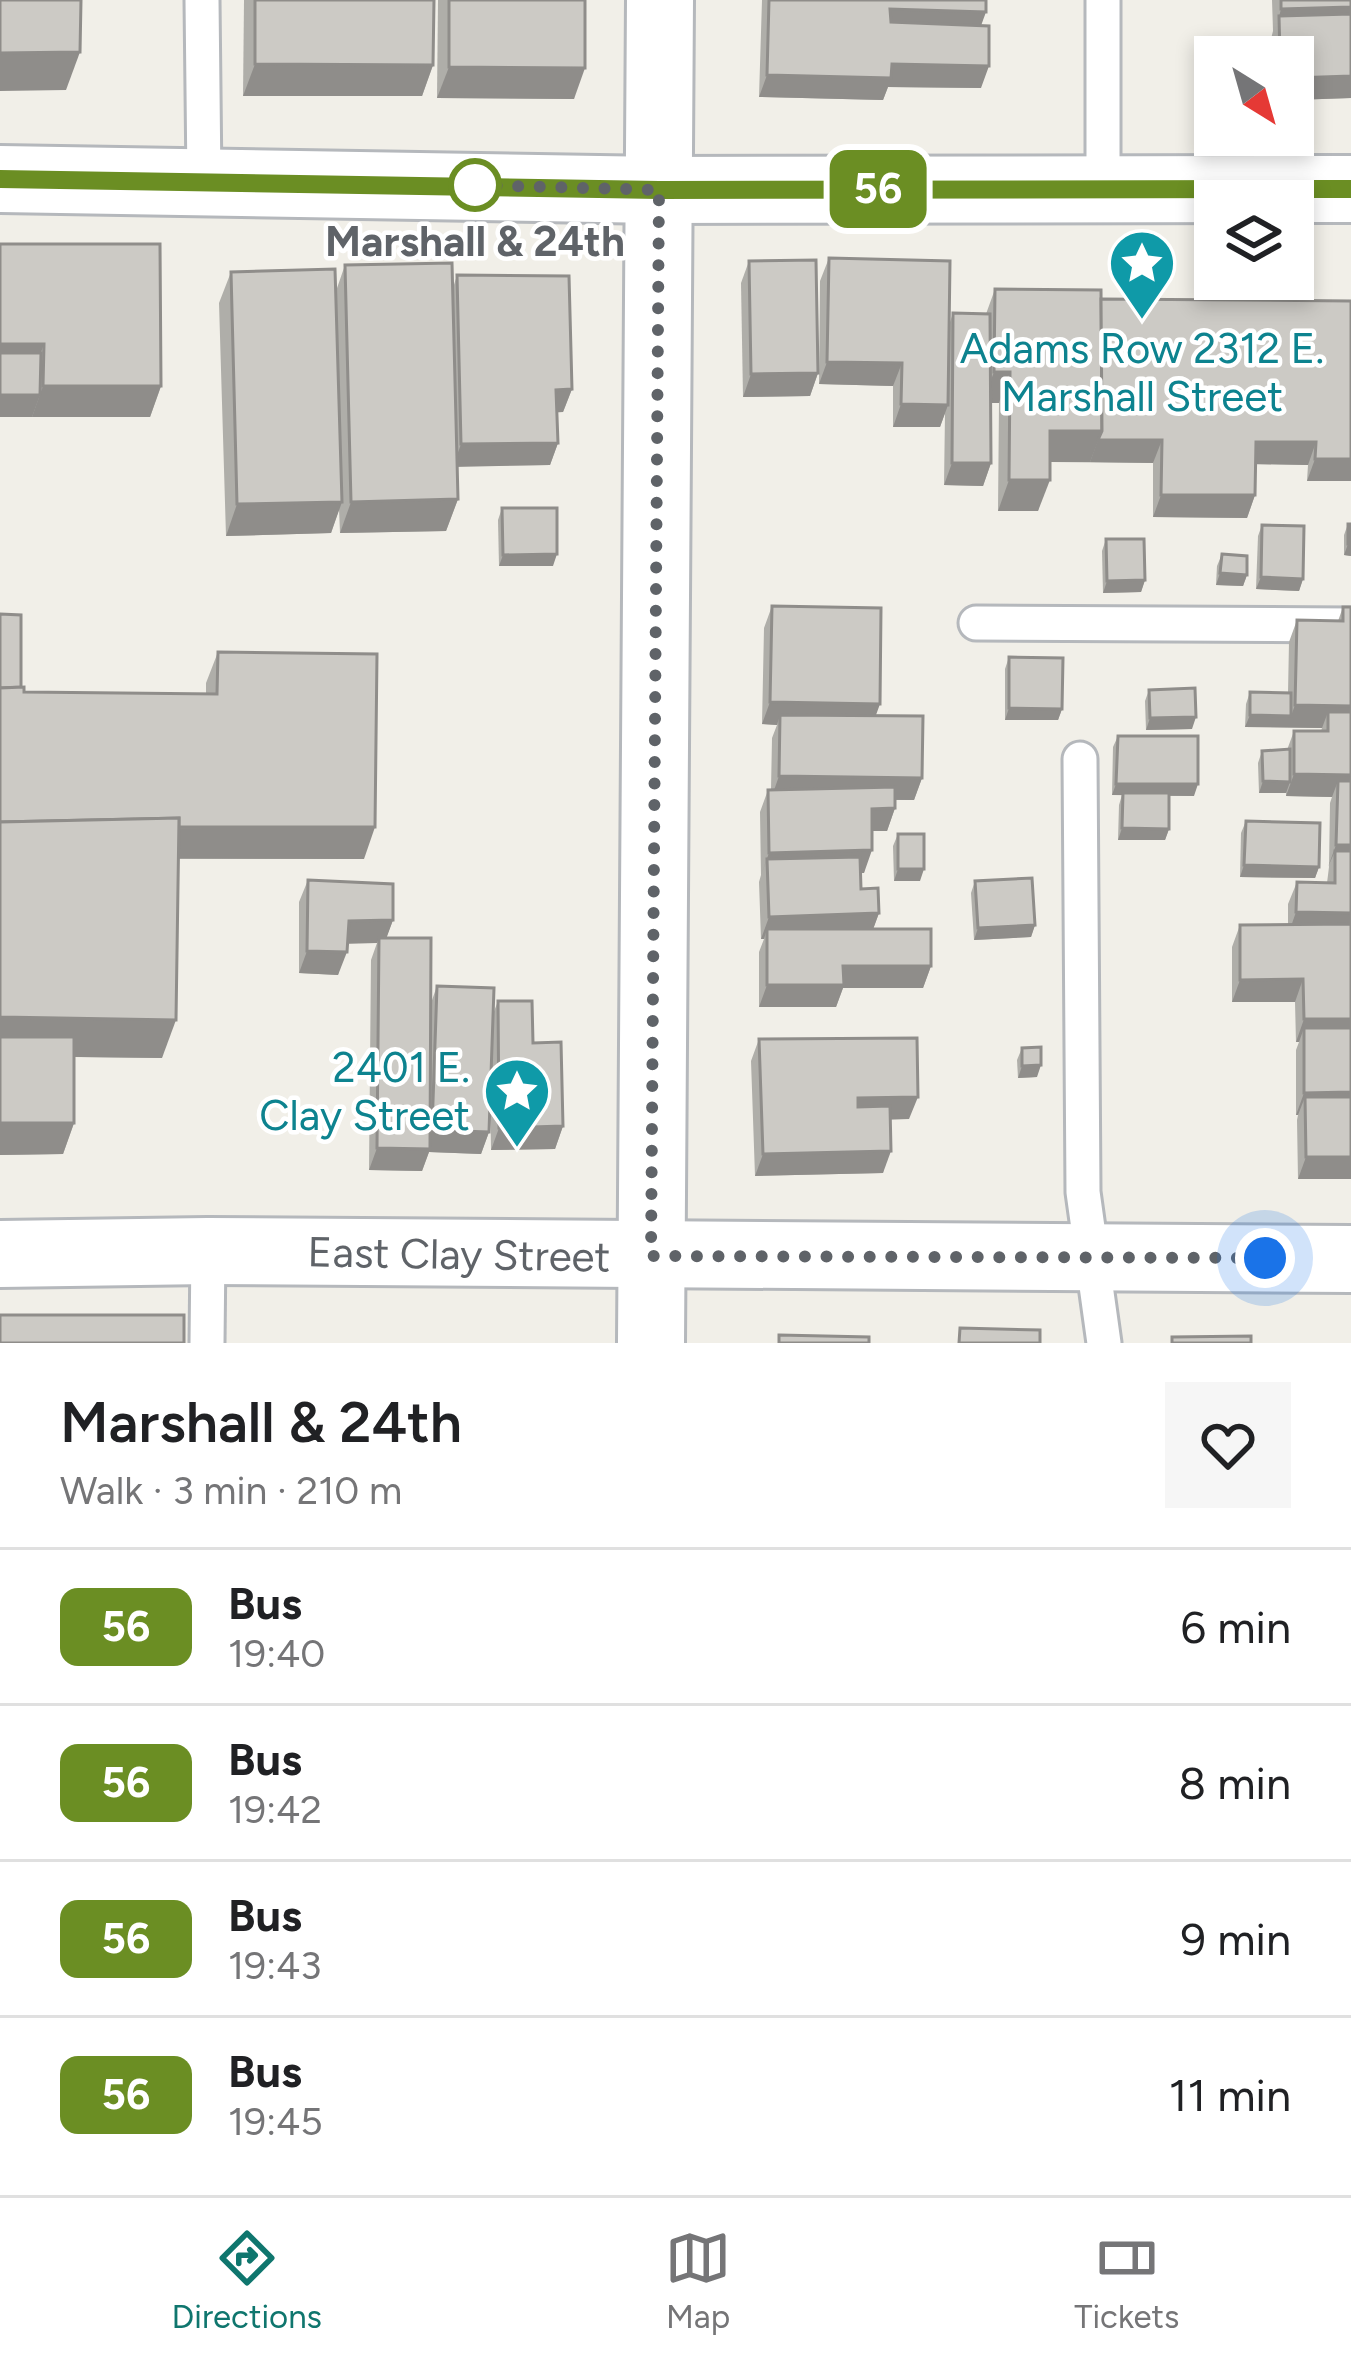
<!DOCTYPE html>
<html lang="en">
<head>
<meta charset="utf-8">
<style>
	:root { --surface:#fff; --page:#f6f6f6; --text:#202124; --muted:#757577; --line:#e0e0e0; --accent:#0f766e }
	body { margin:0; font-family:Figtree,sans-serif; background:var(--page); color:var(--text); height:100vh; display:flex; flex-direction:column; font-size:45px; white-space:nowrap }
	* { box-sizing:border-box; margin:0 }
	p { font-size:39px; color:var(--muted) }
	.icon { flex:none; width:66px; height:66px; fill:none; stroke:currentColor; stroke-width:2; stroke-linecap:round; stroke-linejoin:round }
	.map { position:relative; height:1343px; overflow:hidden }
	.panel { display:flex; flex-direction:column; background:var(--surface); flex:1 }
	.panel>* { flex:none }
	.badge { padding:0 24px; border-radius:18px; font-size:42px; line-height:78px }
	.needle { width:78px; rotate:143deg }
	.buttons { position:absolute; left:1194px; top:36px; display:grid; gap:24px }
	.buttons a { display:grid; place-items:center; width:120px; height:120px; border-radius:0px; background:var(--surface); box-shadow:0 6px 18px #0003; font-size:60px }
	.you { position:absolute; width:60px; height:60px; margin:-30px; border:9px solid #fff; border-radius:50%; background:#1a73e8; box-shadow:0 0 0 18px #1a73e833 }
	.map>.badge { position:absolute; translate:-50% -50%; box-shadow:0 0 0 6px #fff }
	.round { display:grid; place-items:center; flex:none; width:126px; height:126px; border-radius:0px; background:var(--page) }
	.head { display:flex; align-items:center; justify-content:space-between; height:204px; padding:0 60px }
	h1 { font-size:57px; font-weight:600; line-height:90px }
	ul { padding:0; list-style:none }
	li { display:flex; align-items:center; gap:36px; height:156px; padding:0 60px; border-top:3px solid var(--line) }
	li div { flex:1 }
	li b { display:block; font-size:45px }
	li em { font-style:normal }
	li .badge { min-width:132px; font-weight:700; text-align:center }
	.dock { display:flex; justify-content:space-around; align-items:center; height:168px; border-top:3px solid var(--line); background:var(--surface); font-size:33px; color:var(--muted) }
	.dock a { display:grid; justify-items:center; gap:6px }
	.dock .current { color:var(--accent) }
	.map>svg:first-child { display:block }
</style>
</head>
<body>
<div class="map">
<svg width="1351" height="1343" viewBox="0 0 1351 1343">
	<rect width="100%" height="100%" fill="#f1efe8"/>
	<g fill="none" stroke-linecap="round" stroke-linejoin="round">
		<g stroke="#b5b8bc" stroke-width="39">
			<g id="service">
				<polyline points="202,0 204,181"/>
				<polyline points="1103,0 1103,188"/>
				<polyline points="976,623 1351,625"/>
				<polyline points="1080,759 1083,1192 1104,1343"/>
				<polyline points="207,1343 208,1251"/>
			</g>
		</g>
		<g stroke="#b5b8bc" stroke-width="72">
			<g id="minor">
				<polyline points="0,179 659,190 1351,189"/>
				<polyline points="0,1254 208,1251 1351,1259"/>
				<polyline points="651,1343 660,0"/>
			</g>
		</g>
		<use href="#service" stroke="#fff" stroke-width="33"/>
		<use href="#minor" stroke="#fff" stroke-width="66"/>
	</g>
	<g fill="#afaea9">
		<polygon points="244,0 434,0 433,65 422,96 243,96"/>
		<polygon points="438,0 585,0 574,99 437,98"/>
		<polygon points="762,0 986,0 981,25 981,88 888,87 883,100 759,97"/>
		<polygon points="1272,0 1351,0 1351,98 1293,100 1293,57 1271,57 1271,39 1273,31"/>
		<polygon points="0,244 161,386 150,417 0,417"/>
		<polygon points="829,258 949,325 953,313 986,314 995,289 1101,299 1351,301 1351,481 1307,481 1308,465 1255,464 1255,495 1247,518 1153,517 1153,463 1050,462 1038,511 998,511 999,403 990,403 991,463 983,486 944,485 945,413 940,427 893,427 893,386 819,384 820,281"/>
		<polygon points="749,261 818,373 810,396 743,397 741,283"/>
		<polygon points="345,265 453,288 457,275 572,389 563,412 557,412 558,443 550,465 457,466 458,499 446,531 340,533 339,509 331,533 226,536 219,303 231,272 336,291"/>
		<polygon points="502,508 553,566 499,566 498,520"/>
		<polygon points="1348,524 1351,524 1351,556 1344,555 1344,535"/>
		<polygon points="1262,525 1303,579 1299,591 1256,589 1258,536"/>
		<polygon points="1106,539 1145,580 1141,592 1103,593 1102,551"/>
		<polygon points="1222,554 1247,575 1243,586 1216,585 1217,566"/>
		<polygon points="772,606 876,716 922,778 914,800 895,800 895,808 887,831 872,831 864,873 861,873 861,889 879,913 873,929 931,966 923,988 843,988 836,1007 759,1007 759,952 764,939 761,939 759,882 761,875 760,812 768,790 771,790 772,738 777,725 762,724 764,628"/>
		<polygon points="1343,607 1351,607 1351,1179 1298,1179 1297,1120 1298,1115 1296,1115 1296,1050 1299,1042 1296,1042 1295,1002 1232,1002 1232,947 1240,925 1288,925 1288,904 1297,882 1327,883 1329,867 1330,803 1332,797 1286,796 1286,793 1259,793 1258,763 1262,751 1287,750 1294,731 1321,731 1322,728 1245,727 1246,704 1250,692 1288,693 1289,642 1297,620 1338,621"/>
		<polygon points="0,614 21,687 24,692 206,694 206,683 218,652 364,859 179,859 162,1058 74,1057 74,1123 63,1154 0,1155"/>
		<polygon points="1009,657 1062,709 1058,720 1005,720 1005,669"/>
		<polygon points="1149,690 1192,729 1146,730 1145,701"/>
		<polygon points="1118,736 1194,796 1169,796 1169,829 1165,840 1118,840 1119,805 1122,795 1112,795 1113,747"/>
		<polygon points="1246,821 1319,867 1315,878 1240,877 1241,833"/>
		<polygon points="898,834 920,881 894,881 893,846"/>
		<polygon points="308,880 393,920 386,938 431,1003 437,986 493,1014 498,1001 533,1043 563,1126 555,1149 491,1150 490,1085 489,1132 481,1154 429,1152 422,1171 369,1170 371,960 377,943 347,943 338,975 299,973 299,902"/>
		<polygon points="975,881 1035,925 1031,937 974,940 971,893"/>
		<polygon points="759,1039 909,1119 890,1119 883,1173 755,1176 751,1061"/>
		<polygon points="1022,1048 1037,1077 1018,1078 1017,1060"/>
	</g>
	<g fill="#8f8d8a">
		<polygon points="1351,7 1351,29 1279,17 1281,9"/>
		<polygon points="890,9 986,12 978,34 882,32"/>
		<polygon points="80,52 66,90 0,91 0,53"/>
		<polygon points="255,64 433,65 422,96 243,96"/>
		<polygon points="892,64 989,66 981,88 888,87 883,100 759,97 767,75"/>
		<polygon points="449,67 585,68 574,99 437,98"/>
		<polygon points="1351,76 1351,98 1293,100 1293,78"/>
		<polygon points="0,344 44,344 33,375 0,375"/>
		<polygon points="827,362 902,363 893,386 819,384"/>
		<polygon points="994,372 1010,372 999,403 982,403"/>
		<polygon points="818,373 810,396 743,397 751,374"/>
		<polygon points="43,386 161,386 150,417 32,417"/>
		<polygon points="572,389 563,412 548,413 556,390"/>
		<polygon points="0,395 40,395 32,417 0,417"/>
		<polygon points="901,404 948,405 940,427 893,427"/>
		<polygon points="1050,431 1102,431 1090,462 1038,462"/>
		<polygon points="1098,440 1162,440 1153,463 1090,462"/>
		<polygon points="1256,442 1316,442 1308,465 1248,464"/>
		<polygon points="558,443 550,465 453,467 461,444"/>
		<polygon points="1315,459 1351,459 1351,481 1307,481"/>
		<polygon points="952,463 991,463 983,486 944,485"/>
		<polygon points="1009,480 1050,480 1038,511 998,511"/>
		<polygon points="1161,495 1255,495 1247,518 1153,517"/>
		<polygon points="458,499 446,531 340,533 351,502"/>
		<polygon points="342,502 331,533 226,536 237,504"/>
		<polygon points="1348,544 1351,544 1351,556 1344,555"/>
		<polygon points="557,554 553,566 499,566 503,555"/>
		<polygon points="1220,573 1247,575 1243,586 1216,585"/>
		<polygon points="1261,577 1303,579 1299,591 1256,589"/>
		<polygon points="1145,580 1141,592 1103,593 1107,581"/>
		<polygon points="770,702 880,704 872,726 780,715 777,725 762,724"/>
		<polygon points="1295,705 1351,706 1351,729 1328,712 1322,728 1245,727 1250,715 1291,716"/>
		<polygon points="1009,708 1062,709 1058,720 1005,720"/>
		<polygon points="1196,717 1192,729 1146,730 1150,718"/>
		<polygon points="1294,774 1351,775 1351,797 1338,781 1332,797 1286,796"/>
		<polygon points="779,776 922,778 914,800 771,799"/>
		<polygon points="1263,781 1290,782 1286,793 1259,793"/>
		<polygon points="1116,784 1198,784 1194,796 1112,795"/>
		<polygon points="895,808 887,831 864,831 872,809"/>
		<polygon points="375,827 364,859 62,858 0,829"/>
		<polygon points="1122,828 1169,829 1165,840 1118,840"/>
		<polygon points="1336,845 1351,845 1351,868 1335,851 1328,867"/>
		<polygon points="872,850 864,873 768,875 767,859 761,875 769,853"/>
		<polygon points="1244,865 1319,867 1315,878 1240,877"/>
		<polygon points="898,869 924,869 920,881 894,881"/>
		<polygon points="1296,912 1351,913 1351,935 1288,935"/>
		<polygon points="879,913 871,935 767,929 764,939 761,939 769,917"/>
		<polygon points="393,920 385,942 379,938 377,943 341,944 349,921"/>
		<polygon points="1035,925 1031,937 974,940 978,928"/>
		<polygon points="307,951 347,952 338,975 299,973"/>
		<polygon points="843,966 931,966 923,988 843,988 836,1007 759,1007 767,985"/>
		<polygon points="1303,979 1295,1002 1232,1002 1240,980"/>
		<polygon points="0,1017 176,1020 162,1058 0,1056"/>
		<polygon points="1304,1019 1351,1019 1351,1042 1304,1028 1299,1042 1296,1042"/>
		<polygon points="1041,1065 1037,1077 1018,1078 1022,1066"/>
		<polygon points="1351,1092 1351,1115 1305,1097 1298,1115 1296,1115 1304,1093"/>
		<polygon points="918,1097 909,1119 850,1121 858,1098"/>
		<polygon points="0,1123 74,1123 63,1154 0,1155"/>
		<polygon points="563,1126 555,1149 491,1150 499,1128"/>
		<polygon points="432,1130 489,1132 481,1154 429,1152 422,1171 369,1170 377,1148 426,1149"/>
		<polygon points="891,1151 883,1173 755,1176 763,1154"/>
		<polygon points="1306,1157 1351,1157 1351,1179 1298,1179"/>
	</g>
	<g fill="#cccac5" stroke="#8f8d8a" stroke-width="3">
		<polygon points="0,0 81,0 80,52 0,53"/>
		<polygon points="255,0 434,0 433,65 255,64"/>
		<polygon points="449,0 585,0 585,68 449,67"/>
		<polygon points="769,0 986,0 986,12 890,9 891,22 989,26 989,66 892,64 891,78 767,75"/>
		<polygon points="1281,0 1351,0 1351,7 1281,9"/>
		<polygon points="1351,14 1351,76 1293,78 1293,57 1280,57 1279,16"/>
		<polygon points="0,244 160,244 161,386 43,386 44,344 0,344"/>
		<polygon points="829,258 950,261 948,405 901,404 902,363 827,362"/>
		<polygon points="816,260 818,373 751,374 749,261"/>
		<polygon points="452,263 458,499 351,502 345,265"/>
		<polygon points="335,269 342,502 237,504 231,272"/>
		<polygon points="457,275 569,276 572,389 556,390 558,443 461,444"/>
		<polygon points="995,289 1101,290 1102,431 1050,431 1050,480 1009,480 1010,372 994,372"/>
		<polygon points="1101,299 1351,301 1351,459 1315,459 1316,442 1256,442 1255,495 1161,495 1162,440 1098,440 1102,431"/>
		<polygon points="953,313 990,314 991,463 952,463"/>
		<polygon points="0,353 41,353 40,395 0,395"/>
		<polygon points="502,508 557,508 557,554 503,555"/>
		<rect x="1348" y="524" width="3" height="20"/>
		<polygon points="1262,525 1304,526 1303,579 1261,577"/>
		<polygon points="1106,539 1144,539 1145,580 1107,581"/>
		<polygon points="1222,554 1247,556 1247,575 1220,573"/>
		<polygon points="772,606 881,608 880,704 770,702"/>
		<polygon points="1343,607 1351,607 1351,706 1295,705 1297,620 1343,621"/>
		<polygon points="0,614 21,615 21,687 0,688"/>
		<polygon points="218,652 377,654 375,827 179,827 179,818 0,822 0,688 24,687 24,692 217,694"/>
		<polygon points="1009,657 1063,658 1062,709 1009,708"/>
		<polygon points="1195,688 1196,717 1150,718 1149,690"/>
		<polygon points="1250,692 1291,693 1291,716 1250,715"/>
		<polygon points="1328,712 1351,712 1351,775 1294,774 1294,731 1328,731"/>
		<polygon points="780,715 923,716 922,778 779,776"/>
		<polygon points="1118,736 1198,736 1198,784 1116,784"/>
		<polygon points="1290,749 1290,782 1263,781 1262,751"/>
		<polygon points="1338,781 1351,781 1351,845 1336,845"/>
		<polygon points="895,787 895,808 872,809 872,850 769,853 768,790"/>
		<polygon points="1123,793 1169,793 1169,829 1122,828"/>
		<polygon points="179,818 176,1020 0,1017 0,822"/>
		<polygon points="1246,821 1320,823 1319,867 1244,865"/>
		<rect x="898" y="834" width="26" height="35"/>
		<polygon points="1335,851 1351,851 1351,913 1296,912 1297,882 1335,883"/>
		<polygon points="860,857 861,889 878,888 879,913 769,917 767,859"/>
		<polygon points="1032,878 1035,925 978,928 975,881"/>
		<polygon points="308,880 393,884 393,920 349,921 347,952 307,951"/>
		<polygon points="1351,924 1351,1019 1304,1019 1303,979 1240,980 1240,925"/>
		<polygon points="767,929 931,929 931,966 843,966 844,985 767,985"/>
		<polygon points="379,938 431,938 430,1149 377,1148"/>
		<polygon points="437,986 494,988 489,1132 432,1130"/>
		<polygon points="498,1001 532,1001 533,1043 561,1042 563,1126 499,1128"/>
		<polygon points="1304,1028 1351,1028 1351,1092 1304,1093"/>
		<rect x="0" y="1037" width="74" height="86"/>
		<polygon points="917,1038 918,1097 858,1098 858,1107 890,1106 891,1151 763,1154 759,1039"/>
		<polygon points="1041,1047 1041,1065 1022,1066 1022,1048"/>
		<polygon points="1305,1097 1351,1097 1351,1157 1306,1157"/>
		<rect x="0" y="1315" width="184" height="28"/>
		<polygon points="960,1328 1040,1330 1040,1343 959,1343"/>
		<polygon points="779,1335 869,1337 869,1343 779,1343"/>
		<polygon points="1251,1336 1251,1343 1172,1343 1172,1337"/>
	</g>
	<g fill="none" stroke-linecap="round" stroke-linejoin="round">
		<g stroke="#fff" stroke-width="27">
			<polyline id="line" points="0,179 659,190 1351,189"/>
		</g>
		<use href="#line" stroke="#6b8e23" stroke-width="18"/>
		<polyline stroke="#5f6368" stroke-width="12" stroke-dasharray="0 21.6" points="475,185 659,190 651,1256 1265,1258"/>
	</g>
	<defs>
		<g id="sight-pin" transform="scale(3.45)"><path d="M0 17L-7.5 6A9.5 9.5 0 1 1 7.5 6Z" fill="#0f9aa8" stroke="#fff"/><path d="M0-6L1.8-2.2L6-1.7L2.9 1.2L3.7 5.4L0 3.3L-3.7 5.4L-2.9 1.2L-6-1.7L-1.8-2.2Z" fill="#fff"/></g>
	</defs>
	<g fill-rule="evenodd">
		<use href="#sight-pin" x="1142" y="263"/>
		<use href="#sight-pin" x="517" y="1091"/>
	</g>
	<circle fill="#fff" stroke="#6b8e23" stroke-width="6" cx="475" cy="185" r="24"/>
	<g text-anchor="middle" stroke-width="9" stroke-linejoin="round" paint-order="stroke">
		<g font-size="42" font-weight="bold" fill="#5f6368" stroke="#fff">
			<text x="475" y="256">Marshall &amp; 24th</text>
		</g>
		<g font-size="42" fill="#0d838f" stroke="#fff">
			<text x="1142" y="363">Adams Row 2312 E.<tspan x="1142" dy="48">Marshall Street</tspan></text>
			<text x="470" y="1082" text-anchor="end">2401 E.<tspan x="470" dy="48">Clay Street</tspan></text>
		</g>
		<g font-size="42" fill="#5f6368" stroke="#fff">
			<text transform="translate(459 1254) rotate(1)" y="15">East Clay Street</text>
		</g>
	</g>
</svg>
<div class="buttons">
<a><svg class="needle" viewBox="-14 -14 28 28"><path d="M0-13l5 13h-10z" fill="#e53935"/><path d="M0 13l5-13h-10z" fill="#757577"/></svg></a>
<a><svg class="icon" aria-label="layers" viewBox="0 0 24 24"><path d="M12 4l9 5-9 5-9-5zM3 14l9 5 9-5"/></svg></a>
</div>
<div class="you" style="left:1265px;top:1258px"></div>
<b class="badge" style="left:878px;top:189px;background:#6b8e23;color:#fff">56</b>
</div>
<section class="panel">
<div class="head"><div><h1>Marshall &amp; 24th</h1><p>Walk · 3 min · 210 m</p></div><a class="round"><svg class="icon" aria-label="heart" viewBox="0 0 24 24"><path d="M12 20l-8-8c-3-5 5-10 8-4 3-6 11-1 8 4z"/></svg></a></div>
<ul>
<li><span class="badge" style="background:#6b8e23;color:#fff">56</span><div><b>Bus</b><p>19:40</p></div><em>6 min</em></li>
<li><span class="badge" style="background:#6b8e23;color:#fff">56</span><div><b>Bus</b><p>19:42</p></div><em>8 min</em></li>
<li><span class="badge" style="background:#6b8e23;color:#fff">56</span><div><b>Bus</b><p>19:43</p></div><em>9 min</em></li>
<li><span class="badge" style="background:#6b8e23;color:#fff">56</span><div><b>Bus</b><p>19:45</p></div><em>11 min</em></li>
</ul>
</section>
<nav class="dock">
<a class="current"><svg class="icon" aria-label="directions" viewBox="0 0 24 24"><path d="M12 3l9 9-9 9-9-9zM9 14v-3h6M13 9l2 2-2 2"/></svg>Directions</a>
<a><svg class="icon" aria-label="map" viewBox="0 0 24 24"><path d="M3 6l6-2 6 2 6-2v14l-6 2-6-2-6 2zM9 4v14M15 6v14"/></svg>Map</a>
<a><svg class="icon" aria-label="tickets" viewBox="0 0 24 24"><path d="M3 7h18v10H3zM15 7v10"/></svg>Tickets</a>
</nav>
</body>
</html>
